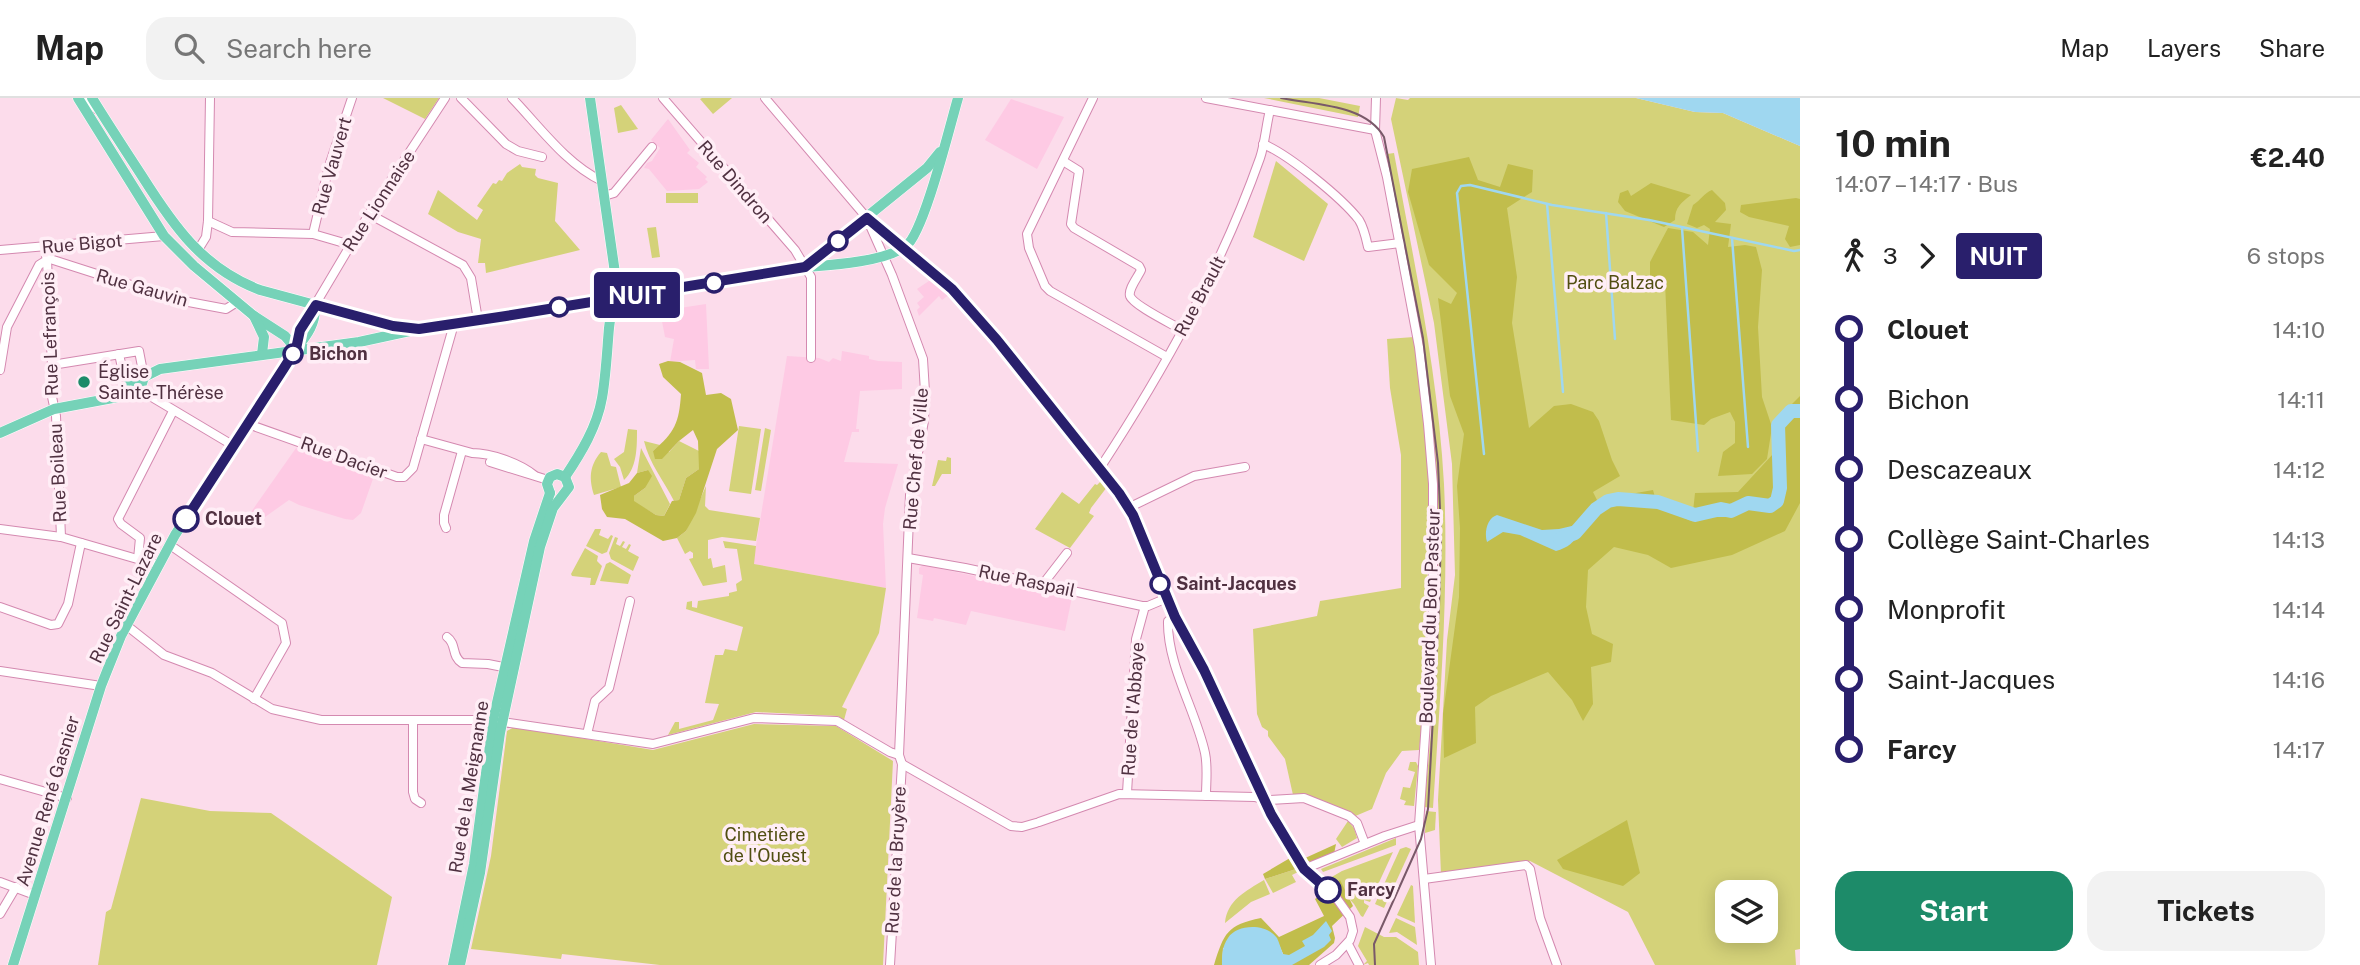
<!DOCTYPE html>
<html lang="en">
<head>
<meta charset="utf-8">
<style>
	:root { --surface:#fff; --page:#f2f2f2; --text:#222; --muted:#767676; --line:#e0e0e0; --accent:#1d8b69 }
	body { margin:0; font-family:"Public Sans",sans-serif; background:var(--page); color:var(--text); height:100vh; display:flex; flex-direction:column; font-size:26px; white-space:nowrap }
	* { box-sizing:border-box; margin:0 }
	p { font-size:23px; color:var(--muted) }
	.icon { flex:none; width:38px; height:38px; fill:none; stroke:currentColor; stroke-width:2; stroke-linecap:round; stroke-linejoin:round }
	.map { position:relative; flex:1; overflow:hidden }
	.drawer { display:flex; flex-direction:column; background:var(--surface); width:560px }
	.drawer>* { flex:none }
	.badge { padding:0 14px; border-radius:5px; font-size:24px; line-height:46px }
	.fabs { position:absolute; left:1715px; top:782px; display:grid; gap:14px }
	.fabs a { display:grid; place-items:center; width:63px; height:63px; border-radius:14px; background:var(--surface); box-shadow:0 4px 18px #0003; font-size:35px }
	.map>.badge { position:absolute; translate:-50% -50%; box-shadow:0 0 0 4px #fff }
	.legs { display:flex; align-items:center; gap:10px; height:77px; padding:0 35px; font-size:23px }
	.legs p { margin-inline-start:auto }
	.summary { display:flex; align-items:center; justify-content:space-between; height:119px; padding:0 35px }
	h1 { font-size:38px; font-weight:700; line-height:52px }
	.primary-button { display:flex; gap:14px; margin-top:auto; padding:14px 35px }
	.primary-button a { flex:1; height:80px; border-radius:21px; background:var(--accent); color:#fff; font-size:28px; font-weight:700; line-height:80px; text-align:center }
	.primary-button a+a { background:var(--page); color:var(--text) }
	ul { padding:0 35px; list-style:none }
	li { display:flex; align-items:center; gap:24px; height:70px; font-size:26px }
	li i { display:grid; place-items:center; width:10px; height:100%; margin:0 9px; background:currentColor }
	li i::after { content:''; width:18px; height:18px; margin:-9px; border:5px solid; border-radius:50%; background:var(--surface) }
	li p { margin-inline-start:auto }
	li:first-child i { background:linear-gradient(#0000 50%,currentColor 0) }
	li:last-child i { background:linear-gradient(currentColor 50%,#0000 0) }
	header { display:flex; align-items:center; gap:42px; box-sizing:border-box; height:98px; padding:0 35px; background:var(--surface); border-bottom:2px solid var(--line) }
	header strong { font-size:33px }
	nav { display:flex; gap:38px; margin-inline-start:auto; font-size:24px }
	.search { width:490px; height:63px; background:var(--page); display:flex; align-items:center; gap:18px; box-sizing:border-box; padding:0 24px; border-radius:21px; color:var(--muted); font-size:26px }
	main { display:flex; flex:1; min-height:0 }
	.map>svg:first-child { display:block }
</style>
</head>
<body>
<header>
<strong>Map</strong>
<div class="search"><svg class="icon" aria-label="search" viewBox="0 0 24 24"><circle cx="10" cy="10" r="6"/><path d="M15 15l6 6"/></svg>Search here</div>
<nav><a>Map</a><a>Layers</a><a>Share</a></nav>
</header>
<main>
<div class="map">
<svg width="1800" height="867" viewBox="0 0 1800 867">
	<rect width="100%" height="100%" fill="#fcdceb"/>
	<g fill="#fecae4">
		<polygon points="1011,1 1064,19 1037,71 985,42"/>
		<polygon points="668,21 690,52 687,55 699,65 696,69 707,79 705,81 708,84 699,91 667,93 649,71 644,70 647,65 652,63 660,50 651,42"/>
		<polygon points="932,181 950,196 942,202 939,198 919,218 917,212 920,209 917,205 924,199 917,191"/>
		<polygon points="706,206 709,271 696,271 695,262 670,264 674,241 665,239 660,213"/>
		<polygon points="842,253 869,258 869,261 878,263 902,264 902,291 860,293 856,331 859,331 859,334 852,334 844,364 898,366 885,410 883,426 886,490 753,466 787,258 819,260 829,264 833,260 841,263"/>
		<polygon points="296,350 374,378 361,415 353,422 345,421 299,407 289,402 265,419 257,417 254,420 249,417"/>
		<polygon points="923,467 1072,499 1065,533 971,513 966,527 934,520 933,523 917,520 923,477 919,476 919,470"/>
	</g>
	<g fill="#d4d279" fill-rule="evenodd">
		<polygon points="383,0 439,0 425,21"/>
		<polygon points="702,0 732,0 713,16 700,1"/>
		<polygon points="1264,0 1319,0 1360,8 1358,19"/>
		<path d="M1396,0L1408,2L1410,0H1636L1695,14L1723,15L1800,48V851L1795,852L1796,867H1655L1628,814L1530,763L1441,777L1438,702L1447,542L1455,477L1452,366L1434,225L1391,21ZM1727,794H1766V833H1727Z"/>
		<polygon points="621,7 638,31 618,35 614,10"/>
		<path d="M1394,55C1414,165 1438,274 1444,386C1449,494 1440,602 1433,710L1424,709C1436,592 1444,472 1435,354C1427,254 1405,155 1387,56Z"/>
		<polygon points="1276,63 1328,106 1304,163 1253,139"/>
		<polygon points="520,66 522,69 536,71 535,77 538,80 558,85 555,123 580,152 486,175 485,165 478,165 481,141 458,134 428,116 438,92 477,122 483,112 477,108 493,85 496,86 499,82 502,83 507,75"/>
		<rect x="666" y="95" width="32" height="10"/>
		<polygon points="656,129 660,159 652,160 647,130"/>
		<path d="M1414,239L1428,345L1430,407L1423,617L1419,652L1402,653L1386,675L1372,711L1353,719C1334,708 1315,696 1293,697L1285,661L1268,638V633L1262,629L1257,616L1253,531L1317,518L1320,503L1401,490V357L1390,290L1387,241Z"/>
		<polygon points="739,328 761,331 751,396 729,393"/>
		<polygon points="765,330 771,332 761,393 755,392"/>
		<path d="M628,331L637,332C637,350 637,370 624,382L620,369L614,361L624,354Z"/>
		<path d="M644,343L660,347L653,353L669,354L679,343L699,353V371L686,380L679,402L674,403C664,383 649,365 644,343Z"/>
		<polygon points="641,350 670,406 664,418 656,417 634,404 634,398 645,390 648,372 637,375"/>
		<path d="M601,354L607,355L611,368L616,369L621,389L594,397C589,381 589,368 601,354Z"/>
		<polygon points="947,359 951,360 951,376 942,376 935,388 932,388 938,362 946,363"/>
		<polygon points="1102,382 1107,389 1091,410 1089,415 1094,418 1070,450 1035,431 1062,394 1079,406 1095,386 1097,387"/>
		<polygon points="706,388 705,408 709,412 760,420 756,443 722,439 708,442 708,461 711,460 713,470 725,467 727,484 703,488 689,461 693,460 693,455 690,453 685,456 677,440 686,433"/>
		<polygon points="595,431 601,431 599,437 608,441 611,437 613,438 607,454 602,456 586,448"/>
		<polygon points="615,439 618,440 616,446 620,448 623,443 625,444 622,449 626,451 629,446 631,447 628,453 639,459 633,473 611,461 609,455"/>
		<polygon points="723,443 756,448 754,466 886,490 879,535 842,609 847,611 844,622 838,618 756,614 668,637 675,624 679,624 679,631 713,622 719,606 705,605 715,557 723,557 725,551 737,553 743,529 686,511 687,504 692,503 692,509 697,510 698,503 729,498 729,495 737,493 736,486 742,482 737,451 725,450"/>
		<polygon points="585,450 598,458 597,463 602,468 595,487 590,487 591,480 572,478 571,476"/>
		<polygon points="610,464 631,477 628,486 600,483 606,466"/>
		<polygon points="754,626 836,628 893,663 883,867 660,867 562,856 561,861 471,851 491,758 507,633 514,629 653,652"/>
		<polygon points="1410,664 1416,664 1418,668 1414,708 1404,707 1406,703 1400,701 1403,689 1410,690 1415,674 1408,672"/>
		<polygon points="141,700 210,713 271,715 392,799 377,867 98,867 106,814 111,811"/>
		<polygon points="1426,713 1436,714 1435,732 1425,735"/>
		<polygon points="1348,723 1354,730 1357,740 1342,749 1336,741"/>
		<polygon points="1396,740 1396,747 1323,774 1321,771"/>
		<polygon points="1406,749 1411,751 1384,810 1375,806 1400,751"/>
		<polygon points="1393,754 1370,804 1364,802 1364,805 1369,808 1363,819 1361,818 1354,806 1330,780 1342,773"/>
		<polygon points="1296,771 1298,774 1292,777 1296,784 1273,795 1265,781"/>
		<path d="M1264,782L1270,796L1251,804L1225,825C1227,802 1246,793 1264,782Z"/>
		<polygon points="1411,787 1413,788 1415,825 1397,817"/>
		<polygon points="1396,820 1415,829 1417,847 1397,834 1389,835"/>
		<polygon points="1365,829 1384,839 1396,839 1418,854 1419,867 1369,867 1368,865 1363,867 1367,863 1358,848"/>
	</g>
	<g fill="#c1bd4c">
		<polygon points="1469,59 1478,82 1500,89 1508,66 1533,72 1532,94 1507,110 1517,179 1512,225 1529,330 1554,308 1571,306 1593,314 1599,323 1612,362 1620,378 1593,394 1597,402 1653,392 1658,410 1692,423 1695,395 1738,394 1773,356 1776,322 1800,298 1800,405 1785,433 1732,457 1671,470 1648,457 1614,449 1588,472 1586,509 1592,536 1613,546 1611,564 1591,569 1593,606 1583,623 1572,602 1548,574 1491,598 1475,609 1476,645 1444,660 1443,616 1459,499 1460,430 1457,388 1464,336 1450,298 1438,200 1451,206 1457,195 1429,167 1408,94 1412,71"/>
		<path d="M1651,85L1691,97C1681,105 1675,109 1675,122L1664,129L1625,113L1618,104L1620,95L1628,92L1631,98Z"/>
		<path d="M1712,92L1725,105L1726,112L1715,124L1731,126L1728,149L1745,147L1756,149L1762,172L1758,229L1762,299L1772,329L1767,361L1752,376L1718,378L1723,354L1735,345V324L1730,314L1711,321L1704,327L1671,322L1665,184L1650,180V164L1668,130L1693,134L1708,147L1710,131L1704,127L1697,130L1687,126L1693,107C1701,102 1704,95 1712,92Z"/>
		<polygon points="1796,100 1800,101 1800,147 1790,149 1785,141 1789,128 1749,119 1740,114 1741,107"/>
		<path d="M668,263L680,264L702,275L706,297L721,295L731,301L738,332L717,351L696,415L686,433L677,440L663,443L625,421L607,419L602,411L600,397L629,385L637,375L648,372L652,378L645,390L634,398V403L656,417L664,418L672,403L679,402L686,380L699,371L698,343L693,332L679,343L662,361H655L653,353C675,334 679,325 681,296L663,279L659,266Z"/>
		<polygon points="1627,722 1640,775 1623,788 1563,771 1557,762"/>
		<polygon points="1336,746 1334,756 1314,765 1303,761"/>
		<polygon points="1290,760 1296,771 1265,781 1263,776"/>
		<path d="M1340,782L1353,808L1332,828L1335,840L1334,845L1309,867H1288L1276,840L1223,850L1222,867H1214C1224,835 1227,827 1261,820L1279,839L1324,818L1315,801Z"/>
	</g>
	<g fill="#9fd7f0">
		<polygon points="1636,0 1800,0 1800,48 1723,15 1695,14"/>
		<path d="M1497,417L1542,432L1559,431L1576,427C1579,443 1569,449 1556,453L1520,437L1503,434L1487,444C1484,435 1487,420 1497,417Z"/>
		<path d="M1326,823L1332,833L1329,837L1331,842L1324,849L1292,867H1222C1222,857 1222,849 1228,840C1237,826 1266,825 1277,840C1279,844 1281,851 1283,856L1289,857L1305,848L1302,843L1313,837Z"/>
	</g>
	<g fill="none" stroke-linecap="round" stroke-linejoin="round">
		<g stroke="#9fd7f0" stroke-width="2.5">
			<polyline points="1547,106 1563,294"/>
			<polyline points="1606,115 1615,241"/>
			<polyline points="1682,130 1698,353"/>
			<polyline points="1732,140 1748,349"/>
			<polyline points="1484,356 1457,95 1461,88 1470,87 1552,107 1649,122 1794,153 1800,152"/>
		</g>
		<polyline stroke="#9fd7f0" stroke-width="14" points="1560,441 1575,435 1596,411 1608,403 1618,401 1658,404 1695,417 1721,411 1731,413 1748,405 1770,408 1777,403 1780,390 1778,327 1791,313 1800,313"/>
		<g stroke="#d489b0" stroke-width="10">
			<g id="minor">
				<polyline points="85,0 96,11"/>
				<polyline points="461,0 506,46 518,53 542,59"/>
				<path d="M512,0C539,28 566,66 602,83"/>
				<polyline points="663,0 795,152 811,179 811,260"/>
				<polyline points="765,0 867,120 952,191 997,242 1094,361 1128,410 1175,519 1204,572 1285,741 1304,771 1335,798 1350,819 1353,833 1350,842 1336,857 1320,867"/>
				<polyline points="1093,0 1027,136 1029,150 1045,188 1050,193 1167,259"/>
				<polyline points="1206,0 1375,32"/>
				<polyline points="1376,0 1375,32 1387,79 1419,249 1428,326 1433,386 1433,519 1419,727 1431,867"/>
				<path d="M1263,46C1288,56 1342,100 1359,122C1364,130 1366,140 1368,149L1400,145"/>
				<path d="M1063,63L1079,73L1071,126L1074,130L1139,168L1141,172C1138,179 1128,191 1130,198C1133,207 1172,226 1182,232"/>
				<polyline points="604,98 614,95 652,49"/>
				<polyline points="369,116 463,167 471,180 478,222"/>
				<polyline points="208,123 232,134 313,136 351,147"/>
				<polyline points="868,123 892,177 923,261 925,294 924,323 910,397 899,657 902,666 890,867"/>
				<polyline points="313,136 329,68 352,0"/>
				<polyline points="0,152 164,138"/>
				<polyline points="198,152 206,139 208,123 210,0"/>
				<polyline points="47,160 178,202 226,211 237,204"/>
				<polyline points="47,162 52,267 51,294 56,318 61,439"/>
				<polyline points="315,207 369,116 445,0"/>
				<polyline points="119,256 124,279 130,282"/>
				<polyline points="52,267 139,253 144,279"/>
				<polyline points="0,272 7,229 39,167 47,162 46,158"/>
				<polyline points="140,292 234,348"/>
				<polyline points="248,326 397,379 404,379 413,370 454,226"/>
				<path d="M421,341L472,355C491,355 519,365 534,377"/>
				<polyline points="490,364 548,382"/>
				<path d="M1100,370C1164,272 1221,170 1260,60C1265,45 1266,28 1270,12"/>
				<polyline points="1128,410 1194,378 1245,369"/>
				<polyline points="446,430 444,425 444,417 462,353"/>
				<polyline points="0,431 61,439 158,467"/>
				<polyline points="170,447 282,525 286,545 254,601"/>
				<polyline points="908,460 965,470 1142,508 1148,508 1167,500"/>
				<polyline points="138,461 140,440 121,426 118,421 173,313"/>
				<polyline points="1043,486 1067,455"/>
				<polyline points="0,509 51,527 58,526 68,506 81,445"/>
				<path d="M1175,519L1168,523C1167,567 1196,613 1205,655C1208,669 1206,684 1206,698"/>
				<polyline points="126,527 164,557 212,575 272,611 321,622 489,622 653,646 754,620 837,623 890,654 899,657"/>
				<path d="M447,539C457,546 451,558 462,565L488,566L508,570"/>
				<polyline points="0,573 101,588"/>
				<polyline points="413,623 413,694 415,701 421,705"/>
				<polyline points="587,636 595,603 609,590 630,503"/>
				<polyline points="902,666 1011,728 1022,729 1036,725"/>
				<polyline points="0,681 67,700"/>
				<polyline points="1127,695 1136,541 1145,508"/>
				<polyline points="1039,724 1119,696 1255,699 1270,702 1304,700 1349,718 1357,725 1365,746"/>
				<polyline points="1304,771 1385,738 1419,727"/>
				<polyline points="1424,781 1526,767 1530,771 1540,820 1557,867"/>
				<polyline points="0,784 35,797"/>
				<polyline points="0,816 16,789"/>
				<polyline points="1348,846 1359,867"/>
			</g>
		</g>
		<g stroke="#fff" stroke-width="11">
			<g id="major">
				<polyline points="78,0 164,138 194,168 254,218 285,238 296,251"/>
				<path d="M92,0C108,26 125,52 142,78C173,127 202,170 260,192L393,228L412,230"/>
				<polyline points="805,169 927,70 940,54"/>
				<polyline points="254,218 264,239 262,256"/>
				<polyline points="297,247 300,231 315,208"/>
				<path d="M131,292H140L144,279L160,271L359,244L419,231L805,169C832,167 884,164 906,148C924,135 950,27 958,0"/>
				<polyline points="131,292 128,287 132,281 138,280 141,283"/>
				<polyline points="0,335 54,311 118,299 131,292"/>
				<path d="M565,379C581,355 597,329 602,300C606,277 607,253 609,230C611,213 615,198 616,182L590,0"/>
				<polyline points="550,395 547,386 550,379 557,376 565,379"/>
				<path d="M13,867L101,588L121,538L175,437L296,251C307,237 316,226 315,207"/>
				<polyline points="453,867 474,766 493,622 534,443 550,395"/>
				<polyline points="460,867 480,775 500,635 540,449 553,410 569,389 565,379"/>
			</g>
		</g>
		<use href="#minor" stroke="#fff" stroke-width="8"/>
		<use href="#major" stroke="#76d2b8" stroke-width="10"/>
		<path stroke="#795969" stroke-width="2" d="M1281,0C1315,7 1365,6 1384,39L1423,240L1438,365L1441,434L1439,509L1428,711L1421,741L1374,846L1375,867"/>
	</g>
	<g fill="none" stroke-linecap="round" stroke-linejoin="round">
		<g stroke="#fff" stroke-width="16">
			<polyline id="line-1" points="186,421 284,270 296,251 300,232 316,207 393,228 419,231 506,218 805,169 867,120 952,191 997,242 1119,395 1133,417 1175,519 1204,572 1271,716 1304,771 1328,792"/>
		</g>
		<use href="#line-1" stroke="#291f6c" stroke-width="10"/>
	</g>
	<g fill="#fff" stroke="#291f6c" stroke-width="3.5">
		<circle cx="838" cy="143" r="9"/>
		<circle cx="714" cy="185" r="9"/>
		<circle cx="559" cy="209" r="9"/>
		<circle cx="293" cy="256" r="9"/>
		<circle cx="186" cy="421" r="12"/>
		<circle cx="1160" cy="486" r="9"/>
		<circle cx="1328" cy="792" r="12"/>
	</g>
	<circle fill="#1d8b69" stroke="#ffeef6" stroke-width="2.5" cx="84" cy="284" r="7"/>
	<g text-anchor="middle" stroke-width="7" stroke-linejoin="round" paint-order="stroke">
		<g font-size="18" fill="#503141" stroke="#ffeef6">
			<text transform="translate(332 68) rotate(-74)" y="6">Rue Vauvert</text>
			<text transform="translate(735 84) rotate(49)" y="6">Rue Dindron</text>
			<text transform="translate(379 103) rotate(-57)" y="6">Rue Lionnaise</text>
			<text transform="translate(82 146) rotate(-5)" y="6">Rue Bigot</text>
			<text transform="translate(142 190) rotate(16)" y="6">Rue Gauvin</text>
			<text transform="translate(1200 198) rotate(-62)" y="6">Rue Brault</text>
			<text transform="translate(50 236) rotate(-92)" y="6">Rue Lefrançois</text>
			<text transform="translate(344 360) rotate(20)" y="6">Rue Dacier</text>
			<text transform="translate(916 361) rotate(-85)" y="6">Rue Chef de Ville</text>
			<text transform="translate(58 375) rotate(-93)" y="6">Rue Boileau</text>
			<text transform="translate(1027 483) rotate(12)" y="6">Rue Raspail</text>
			<text transform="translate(126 500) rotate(-64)" y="6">Rue Saint-Lazare</text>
			<text transform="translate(1430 518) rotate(-88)" y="6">Boulevard du Bon Pasteur</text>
			<text transform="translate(1133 611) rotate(-86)" y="6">Rue de l'Abbaye</text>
			<text transform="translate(469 689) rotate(-81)" y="6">Rue de la Meignanne</text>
			<text transform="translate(48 703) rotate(-73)" y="6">Avenue René Gasnier</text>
			<text transform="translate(896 762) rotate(-87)" y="6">Rue de la Bruyère</text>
		</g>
		<g font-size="18" fill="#514e11" stroke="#ffeef6">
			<text x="1615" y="191">Parc Balzac</text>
			<text x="765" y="743">Cimetière<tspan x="765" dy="21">de l'Ouest</tspan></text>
		</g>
		<g font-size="18" font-weight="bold" fill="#503141" stroke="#ffeef6" text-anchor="start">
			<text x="309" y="262">Bichon</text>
			<text x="205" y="427">Clouet</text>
			<text x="1176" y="492">Saint-Jacques</text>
			<text x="1347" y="798">Farcy</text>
		</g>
		<g font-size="18" fill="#503141" stroke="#ffeef6" text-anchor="start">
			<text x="98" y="280">Église<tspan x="98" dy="21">Sainte-Thérèse</tspan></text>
		</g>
	</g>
</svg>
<div class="fabs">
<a><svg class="icon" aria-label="layers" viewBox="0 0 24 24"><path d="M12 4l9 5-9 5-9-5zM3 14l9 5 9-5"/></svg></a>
</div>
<b class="badge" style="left:637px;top:197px;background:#291f6c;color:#fff">NUIT</b>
</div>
<section class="drawer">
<div class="summary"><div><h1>10 min</h1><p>14:07 – 14:17 · Bus</p></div><b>€2.40</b></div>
<div class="legs"><svg class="icon" aria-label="walk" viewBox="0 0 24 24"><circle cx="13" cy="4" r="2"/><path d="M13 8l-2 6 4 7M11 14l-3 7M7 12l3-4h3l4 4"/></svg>3<svg class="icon" aria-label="forward" viewBox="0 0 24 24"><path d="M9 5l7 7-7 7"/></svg><b class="badge" style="background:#291f6c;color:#fff">NUIT</b><p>6 stops</p></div>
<ul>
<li><i style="color:#291f6c"></i><b>Clouet</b><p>14:10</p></li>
<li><i style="color:#291f6c"></i><span>Bichon</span><p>14:11</p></li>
<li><i style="color:#291f6c"></i><span>Descazeaux</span><p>14:12</p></li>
<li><i style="color:#291f6c"></i><span>Collège Saint-Charles</span><p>14:13</p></li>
<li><i style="color:#291f6c"></i><span>Monprofit</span><p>14:14</p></li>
<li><i style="color:#291f6c"></i><span>Saint-Jacques</span><p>14:16</p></li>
<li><i style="color:#291f6c"></i><b>Farcy</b><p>14:17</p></li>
</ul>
<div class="primary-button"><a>Start</a><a>Tickets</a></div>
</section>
</main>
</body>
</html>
